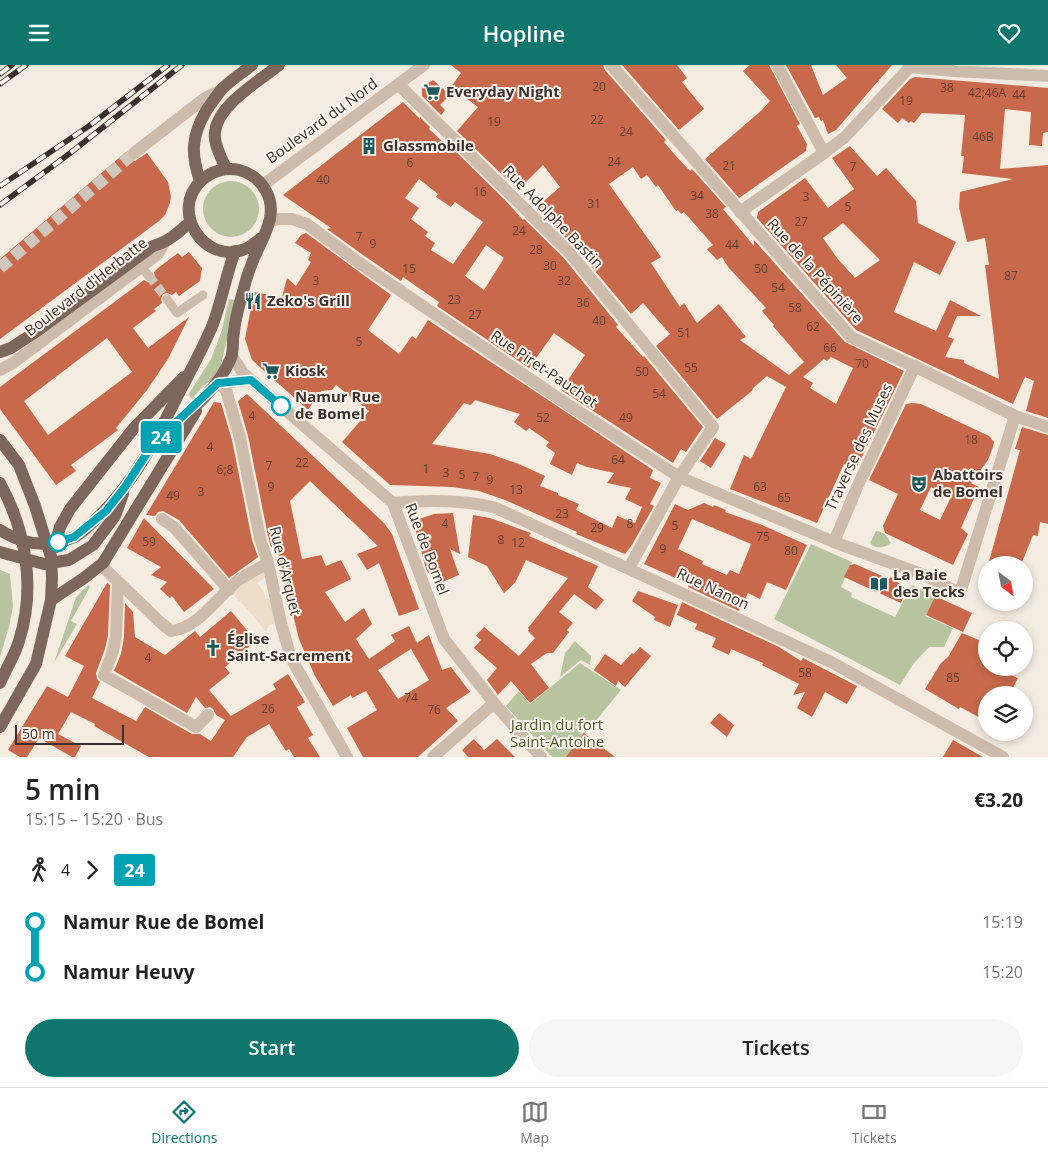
<!DOCTYPE html>
<html lang="en">
<head>
<meta charset="utf-8">
<style>
	:root { --surface:#fff; --page:#f6f6f6; --text:#222; --muted:#767676; --line:#e0e0e0; --accent:#0f766e }
	body { margin:0; font-family:"Open Sans",sans-serif; background:var(--page); color:var(--text); height:100vh; display:flex; flex-direction:column; font-size:19px; white-space:nowrap }
	* { box-sizing:border-box; margin:0 }
	p { font-size:16px; color:var(--muted) }
	.icon { flex:none; width:28px; height:28px; fill:none; stroke:currentColor; stroke-width:2; stroke-linecap:round; stroke-linejoin:round }
	.map { position:relative; height:692px; overflow:hidden }
	.side { display:flex; flex-direction:column; background:var(--surface); flex:1 }
	.side>* { flex:none }
	.badge { padding:0 10px; border-radius:4px; font-size:18px; line-height:32px }
	.needle { width:32px; rotate:148deg }
	.controls { position:absolute; left:978px; top:491px; display:grid; gap:10px }
	.controls a { display:grid; place-items:center; width:55px; height:55px; border-radius:50%; background:var(--surface); box-shadow:0 2px 8px #0003; font-size:25px }
	.scale { position:absolute; left:15px; bottom:12px; width:109px; box-sizing:border-box; padding-left:5px; border:2px solid #3b302b; border-top:0; font-size:14px; line-height:18px; white-space:nowrap; color:#3b302b; -webkit-text-stroke:4px #fbf5ee; paint-order:stroke }
	.map>.badge { position:absolute; translate:-50% -50%; box-shadow:0 0 0 2px #fff }
	.legs { display:flex; align-items:center; gap:8px; height:55px; padding:0 25px; font-size:16px }
	.legs p { margin-inline-start:auto }
	.head { display:flex; align-items:center; justify-content:space-between; height:85px; padding:0 25px }
	h1 { font-size:28px; font-weight:600; line-height:38px }
	.primary-button { display:flex; gap:10px; margin-top:auto; padding:10px 25px }
	.primary-button a { flex:1; height:58px; border-radius:30px; background:var(--accent); color:#fff; font-size:20px; font-weight:600; line-height:58px; text-align:center }
	.primary-button a+a { background:var(--page); color:var(--text) }
	ul { padding:0 25px; list-style:none }
	li { display:flex; align-items:center; gap:18px; height:50px; font-size:19px }
	li i { display:grid; place-items:center; width:8px; height:100%; margin:0 6px; background:currentColor }
	li i::after { content:''; width:12px; height:12px; margin:-6px; border:4px solid; border-radius:50%; background:var(--surface) }
	li p { margin-inline-start:auto }
	li:first-child i { background:linear-gradient(#0000 50%,currentColor 0) }
	li:last-child i { background:linear-gradient(currentColor 50%,#0000 0) }
	header { display:flex; justify-content:space-between; align-items:center; height:65px; padding:0 25px; background:var(--accent); color:#fff; font-size:22px; font-weight:600 }
	.menu { display:flex; justify-content:space-around; align-items:center; height:70px; border-top:1px solid var(--line); background:var(--surface); font-size:14px; color:var(--muted) }
	.menu a { display:grid; justify-items:center; gap:2px }
	.menu .current { color:var(--accent) }
	.map>svg:first-child { display:block }
</style>
</head>
<body>
<header><svg class="icon" aria-label="menu" viewBox="0 0 24 24"><path d="M4 6h16M4 12h16M4 18h16"/></svg>Hopline<svg class="icon" aria-label="heart" viewBox="0 0 24 24"><path d="M12 20l-8-8c-3-5 5-10 8-4 3-6 11-1 8 4z"/></svg></header>
<div class="map">
<svg width="1048" height="692" viewBox="0 0 1048 692">
	<rect width="100%" height="100%" fill="#f4ebe1"/>
	<g fill="#b8c4a0" fill-rule="evenodd">
		<circle cx="231" cy="144" r="28"/>
		<polygon points="229,234 236,235 221,300 213,314 203,321 192,334 188,330 211,294 222,265"/>
		<path d="M876,466C884,466 887,472 891,478C884,483 876,485 870,478Z"/>
		<polygon points="811,479 852,497 841,522 852,528 851,532 895,552 912,520 936,530 925,551 953,563 944,582 929,582 914,598 900,620 774,554"/>
		<polygon points="0,505 10,509 13,541 9,562 0,592"/>
		<polygon points="88,520 90,522 71,556 77,559 54,598 76,532"/>
		<polygon points="575,576 591,591 590,600 581,595 560,612 565,588"/>
		<path d="M580,598L621,625L566,692H552L506,641L519,626L530,639ZM583,654L590,661L582,669L575,662Z"/>
	</g>
	<polygon fill="#ecdcc8" points="268,498 271,509 257,518 263,526 266,534 276,533 281,558 269,560 266,567 250,547 229,525"/>
	<g fill="#c8694b" fill-rule="evenodd">
		<path d="M451,0H603L605,5L666,75L664,77L675,90L690,106L692,104L726,142L723,144L754,181V175L845,277L904,306L856,404L844,399L817,458L730,424L744,390L751,394L786,322L767,311L753,323L752,326L717,354L656,281L670,269L643,238L631,249L575,182L536,143L560,122L543,100L518,125L457,66L478,42L451,22L461,8ZM633,102L641,114L647,110L656,122L658,120L676,146L678,145L681,149L684,147L713,180L707,184L717,195L722,192L728,202L766,243L762,246L774,260L773,261L804,297L789,310L740,275L746,272L719,239L697,258L684,238L680,242L651,198L661,192L609,119ZM831,292L853,303L836,339L810,323L813,318L803,312L824,294L827,296Z"/>
		<polygon points="622,0 677,0 687,13 682,17 704,44 679,65"/>
		<polygon points="750,0 769,0 800,59 797,61 807,79 806,86 739,133 705,94 762,45 770,36 743,6"/>
		<polygon points="786,0 811,0 823,30 847,13 836,0 892,0 836,65 828,69 823,55 821,56 819,52 815,53"/>
		<path d="M915,12L1048,23V67L1043,68L1042,81L1029,80L1031,47L1005,44L1000,104L1048,100V353L1026,346L1034,316L1025,312L1013,339L856,265L757,153L758,147L805,113L828,143L854,124L832,93L850,81L877,111L886,103L916,136L918,158L956,177L940,210L914,197L894,247L936,266L950,235L981,251H957L948,272L954,274L945,292L964,295V298L999,314L985,200H989L985,173L967,177L959,142L960,127L1013,114L962,108L964,91H961L965,50L922,48L914,58L911,56L909,58L902,53L898,58L882,44L910,14ZM843,158L880,195L855,213L837,193L823,173Z"/>
		<polygon points="433,15 450,30 440,40 445,45 441,50 422,31 422,22"/>
		<path d="M403,37L420,54V52L430,62L429,64L446,80L447,78L506,136L523,155L524,154L563,192L618,260L616,262L643,292L644,291L703,362L686,387L681,384L673,398L561,325L585,290L554,268L529,303L437,241L439,237L403,212L401,216L363,190L327,164L331,163L283,130ZM419,114L438,129L436,132L451,142L455,137L483,157L453,199L431,185L435,178L425,171L428,167L411,154L419,143L405,133ZM486,180L504,193L484,225L465,211Z"/>
		<polygon points="126,87 128,93 135,96 147,88 168,117 171,131 170,138 165,150 159,156 0,274 0,194"/>
		<path d="M306,168L391,230L368,265L399,289L412,271L416,274L428,255L653,405L650,413L661,418L650,439L654,441L632,480L625,489L576,469L577,467L505,435L479,426L452,422L390,420L342,377L369,346L336,320L332,325L321,326L308,345L252,295L245,274L254,227L282,232L287,213L296,221L311,197L308,195L311,188L295,178L301,170ZM475,335L520,349L514,357L526,366L529,363L549,377L546,381L555,388L550,399L572,410L577,398L587,402L614,408L607,418L631,423L625,434L642,442L635,458L617,451L612,463L576,445L579,439L558,430V428L540,421L545,411L519,399L490,389L432,379L464,338L471,340Z"/>
		<path d="M189,187L202,203L200,216L179,231L176,227L172,230L167,228L163,229L161,234L162,238L154,244L156,246L133,263L148,283L189,252L168,294L147,325L116,363L118,365L71,400L76,406L56,420L0,344V322L144,215L148,217L153,216L155,212L154,207L158,203L178,188L182,192ZM107,273L132,307L48,370L24,336Z"/>
		<path d="M247,329L384,458L392,469L419,544L399,551L379,498L367,505L357,489L378,481L310,416L290,436L302,494L321,490L326,501L341,495L351,514L325,527L345,557L364,543L372,559L356,574L369,594L395,576L391,570L409,561L417,578L429,570L442,605L451,602L470,627L446,643L458,656L418,692H363L347,663L377,645L366,626L352,633L351,630L333,641L315,611L299,574L276,479L271,482L268,471L248,371L238,336ZM411,584L429,615L398,634L378,605Z"/>
		<polygon points="214,337 221,338 232,375 252,475 258,492 229,513 179,455 163,446 158,447 155,451 146,450"/>
		<path d="M913,338L921,339L989,371L994,377L993,382L988,395L971,418L979,422L961,463L968,469L953,500L885,468L883,461L898,429L869,415L906,339ZM931,422L951,432L940,455L920,445Z"/>
		<polygon points="1022,362 1048,370 1048,459 1040,457 1038,471 1033,470 1021,500 988,500 1020,385 1015,384"/>
		<polygon points="715,373 726,379 711,403 700,396"/>
		<path d="M704,438L713,442L714,440L726,445L725,447L762,460L807,480L786,525L767,517L760,534L748,528L739,546L688,522L689,519L644,499L675,439L688,445ZM692,454L751,479L739,509L730,505L727,510L702,499L703,496L678,484Z"/>
		<polygon points="453,448 460,489 450,484 459,510 435,520 430,508 428,508 426,504 413,456 434,449"/>
		<polygon points="473,450 490,453 528,467 531,468 529,471 598,501 588,522 604,535 596,545 574,529 559,547 573,558 567,565 569,567 553,588 547,588 531,599 549,623 530,638 511,616 498,630 487,615 497,603 474,583 481,575 476,571 484,562 519,591 535,573 528,566 529,564 528,563 568,513 526,495 515,518 504,528 487,501 468,492"/>
		<polygon points="144,453 214,524 184,547 172,531 170,533 160,524 167,517 151,510 161,502 127,483"/>
		<polygon points="855,499 889,514 891,512 904,522 906,526 901,538 844,512 850,500"/>
		<polygon points="107,518 110,520 108,570 105,584 96,608 97,614 100,617 92,633 136,656 145,642 192,669 200,669 211,676 225,655 216,650 213,644 210,642 205,643 196,632 187,648 114,606 121,589 124,572 125,538 133,547 135,572 165,590 195,566 200,572 231,546 256,576 225,602 230,608 209,625 231,651 276,624 273,619 288,609 305,637 297,642 313,670 308,673 320,692 294,692 289,684 286,686 269,659 247,672 233,692 149,692 94,661 95,659 71,647 58,669 81,681 75,692 72,692 39,673 27,692 20,692 8,685 47,621 68,632 84,601 65,591"/>
		<polygon points="638,526 678,540 670,562 654,555 655,552 632,536"/>
		<polygon points="935,531 972,548 963,567 926,550"/>
		<polygon points="682,537 779,582 801,596 803,593 857,621 847,639 825,627 812,652 797,643 805,627 793,630 799,619 762,600 763,598 731,584 729,590 712,582 716,573 695,564 697,559 677,550"/>
		<polygon points="962,568 986,578 986,602 991,602 1018,613 1009,630 986,630 986,656 960,642 959,644 925,624 941,598 948,592"/>
		<polygon points="640,582 651,591 625,622 618,616 616,621 594,605 605,589 621,600 632,588 634,589"/>
		<polygon points="719,648 734,660 727,672 710,658"/>
		<polygon points="584,668 615,692 566,692"/>
		<polygon points="474,674 484,685 497,674 515,692 468,692 462,685"/>
		<polygon points="953,675 983,692 943,692"/>
	</g>
	<g fill="none" stroke-linecap="round" stroke-linejoin="round">
		<polyline stroke="#cfc6bd" stroke-width="9" stroke-dasharray="9 4.5" stroke-linecap="butt" points="149,211 167,234"/>
		<polyline stroke="#cfc6bd" stroke-width="12" stroke-dasharray="12 6" stroke-linecap="butt" points="0,203 134,88"/>
		<g stroke="#cdbbac" stroke-width="9">
			<polyline points="141,202 149,211"/>
			<polyline points="167,234 177,248 203,230"/>
		</g>
		<g stroke="#cdbbac" stroke-width="12">
			<polyline points="611,0 851,272 926,307 1015,351 1048,362"/>
			<polyline points="777,0 824,88"/>
			<polyline points="910,0 910,2 954,6 1048,11"/>
			<polyline points="399,20 569,187 713,362 679,412 629,503"/>
			<polyline points="740,147 824,88 845,72 910,2"/>
			<polyline points="270,156 279,154 292,154 307,159 358,197 564,337 679,412 834,477 924,510 960,528 1015,351"/>
			<path d="M393,438C427,435 463,434 496,443L831,597L1003,692"/>
			<polyline points="162,454 174,462 229,525"/>
			<polyline points="834,477 858,420 915,301"/>
			<path d="M103,498L105,504L161,558L171,566C201,562 218,530 240,514C249,508 259,503 268,498"/>
			<polyline points="118,517 116,571 113,586 104,610 196,662 208,650"/>
			<polyline points="433,692 494,638"/>
		</g>
		<g stroke="#cdbbac" stroke-width="12">
			<polyline points="134,88 205,33 221,25"/>
			<polyline points="263,120 424,0"/>
			<polyline points="232,291 243,308 393,438 444,574 494,638 541,692"/>
			<polyline points="0,305 13,298 141,202 158,189 164,178"/>
			<polyline points="219,318 226,325 240,373 260,473 268,498 281,558 291,593 347,692"/>
			<polyline points="219,318 251,315"/>
		</g>
		<g stroke="#7d675c" stroke-width="12">
			<path d="M226,104C222,93 213,79 215,67C218,40 259,16 279,0"/>
			<path d="M200,116C191,89 191,72 206,46C211,39 216,31 222,24C231,15 242,8 252,0"/>
			<path d="M0,287L11,283L37,266L153,181C168,177 178,168 190,157"/>
			<polyline points="0,375 19,400 35,441 51,492 52,513 51,535 36,599 0,662"/>
			<path d="M153,379C181,353 216,329 231,293C234,285 232,275 234,267C235,254 239,241 242,230C245,217 249,205 254,193C263,172 279,149 266,126C260,115 251,108 239,105C226,102 211,106 201,116C169,146 205,201 245,184C252,181 258,175 264,171"/>
			<path d="M0,418C26,466 36,523 19,576C15,590 6,604 0,618"/>
			<path d="M0,465C23,480 47,483 72,473C80,470 87,463 93,457C133,421 157,372 181,324C192,303 204,281 213,259C222,235 226,210 235,186"/>
			<polyline points="54,483 60,462 70,444 134,363 184,312"/>
			<polyline points="0,487 44,499 69,495 93,480 115,451 123,429"/>
			<polyline points="51,535 84,513 103,498 196,346"/>
		</g>
		<g stroke="#3b302b" stroke-width="5.5">
			<g id="rail">
				<polyline points="0,9 12,0"/>
				<polyline points="0,19 26,0"/>
				<polyline points="0,121 89,61 168,0"/>
				<polyline points="0,140 69,89 182,0"/>
			</g>
		</g>
		<use href="#rail" stroke="#fbf5ee" stroke-width="4" stroke-dasharray="11" stroke-linecap="butt"/>
	</g>
	<g fill="none" stroke-linecap="round" stroke-linejoin="round">
		<g stroke="#fff" stroke-width="11">
			<polyline id="line-1" points="58,477 74,472 106,446 125,422 153,379 218,318 251,315 281,341"/>
		</g>
		<use href="#line-1" stroke="#00a3b4" stroke-width="8"/>
	</g>
	<defs>
		<g id="supermarket-bare" transform="scale(1.35)"><path d="M-6-5.5h2.5l.6 2H6L4.5 2H-2.5L-4.4-4H-6ZM-1.5 3.2a1.3 1.3 0 1 0 .1 0ZM3 3.2a1.3 1.3 0 1 0 .1 0Z" fill="#1f5a5e" stroke="#fbf5ee" stroke-width="2.5" paint-order="stroke"/></g>
		<g id="building-bare" transform="scale(1.35)"><path d="M-4-6H4V6H1V3H-1V6H-4ZM-2.5-4.3h1.7v1.8h-1.7ZM.8-4.3h1.7v1.8H.8ZM-2.5-1h1.7V.8h-1.7ZM.8-1h1.7V.8H.8Z" fill="#1f5a5e" stroke="#fbf5ee" stroke-width="2.5" paint-order="stroke"/></g>
		<g id="restaurant-bare" transform="scale(1.35)"><path d="M-5-6h1v4h1v-4h1v4h1v-4h1v5L-1.5 .5V6h-2V.5L-5-1ZM5-6V6H3V1.5H1.5Q1.5-4 5-6Z" fill="#1f5a5e" stroke="#fbf5ee" stroke-width="2.5" paint-order="stroke"/></g>
		<g id="theatre-bare" transform="scale(1.35)"><path d="M-5-5.5Q0-4 5-5.5V0Q5 5 0 6Q-5 5-5 0ZM-3.3-2.5H-1v1.5H-3.3ZM1-2.5H3.3v1.5H1ZM-2.8 1Q0 5.5 2.8 1Z" fill="#1f5a5e" stroke="#fbf5ee" stroke-width="2.5" paint-order="stroke"/></g>
		<g id="library-bare" transform="scale(1.35)"><path d="M-6-4Q-3-5.5-.7-3.5V5Q-3 3-6 4ZM6-4Q3-5.5 .7-3.5V5Q3 3 6 4Z" fill="#1f5a5e" stroke="#fbf5ee" stroke-width="2.5" paint-order="stroke"/></g>
		<g id="church-bare" transform="scale(1.35)"><path d="M-1.2-6h2.4v3.5h3.3v2.4h-3.3V6h-2.4V-.1h-3.3v-2.4h3.3Z" fill="#1f5a5e" stroke="#fbf5ee" stroke-width="2.5" paint-order="stroke"/></g>
	</defs>
	<g fill-rule="evenodd">
		<use href="#supermarket-bare" x="432" y="27"/>
		<use href="#building-bare" x="369" y="81"/>
		<use href="#restaurant-bare" x="253" y="236"/>
		<use href="#supermarket-bare" x="271" y="306"/>
		<use href="#theatre-bare" x="919" y="419"/>
		<use href="#library-bare" x="879" y="519"/>
		<use href="#church-bare" x="213" y="583"/>
	</g>
	<g fill="#fff" stroke="#00a3b4" stroke-width="2.5">
		<circle cx="281" cy="341" r="9"/>
		<circle cx="58" cy="477" r="9"/>
	</g>
	<g text-anchor="middle" stroke-width="4" stroke-linejoin="round" paint-order="stroke">
		<g font-size="12" fill="#5e3e33">
			<text x="599" y="26">20</text>
			<text x="947" y="27">38</text>
			<text x="987" y="32">42;46A</text>
			<text x="1019" y="34">44</text>
			<text x="906" y="40">19</text>
			<text x="597" y="59">22</text>
			<text x="494" y="61">19</text>
			<text x="626" y="71">24</text>
			<text x="983" y="76">46B</text>
			<text x="614" y="101">24</text>
			<text x="410" y="102">6</text>
			<text x="729" y="105">21</text>
			<text x="853" y="106">7</text>
			<text x="323" y="119">40</text>
			<text x="480" y="131">16</text>
			<text x="697" y="135">34</text>
			<text x="806" y="136">3</text>
			<text x="594" y="143">31</text>
			<text x="848" y="146">5</text>
			<text x="712" y="153">38</text>
			<text x="801" y="161">27</text>
			<text x="519" y="170">24</text>
			<text x="359" y="176">7</text>
			<text x="373" y="183">9</text>
			<text x="732" y="184">44</text>
			<text x="536" y="189">28</text>
			<text x="550" y="205">30</text>
			<text x="409" y="208">15</text>
			<text x="761" y="208">50</text>
			<text x="1011" y="215">87</text>
			<text x="316" y="220">3</text>
			<text x="564" y="220">32</text>
			<text x="778" y="227">54</text>
			<text x="454" y="239">23</text>
			<text x="583" y="242">36</text>
			<text x="795" y="247">58</text>
			<text x="475" y="254">27</text>
			<text x="599" y="260">40</text>
			<text x="813" y="266">62</text>
			<text x="684" y="272">51</text>
			<text x="359" y="281">5</text>
			<text x="830" y="287">66</text>
			<text x="862" y="303">70</text>
			<text x="691" y="307">55</text>
			<text x="642" y="311">50</text>
			<text x="659" y="333">54</text>
			<text x="252" y="355">4</text>
			<text x="543" y="357">52</text>
			<text x="626" y="357">49</text>
			<text x="971" y="379">18</text>
			<text x="210" y="386">4</text>
			<text x="618" y="399">64</text>
			<text x="302" y="402">22</text>
			<text x="269" y="405">7</text>
			<text x="426" y="408">1</text>
			<text x="225" y="409">6;8</text>
			<text x="446" y="412">3</text>
			<text x="462" y="414">5</text>
			<text x="476" y="416">7</text>
			<text x="490" y="419">9</text>
			<text x="271" y="426">9</text>
			<text x="760" y="426">63</text>
			<text x="516" y="429">13</text>
			<text x="201" y="431">3</text>
			<text x="173" y="435">49</text>
			<text x="784" y="437">65</text>
			<text x="562" y="453">23</text>
			<text x="445" y="463">4</text>
			<text x="630" y="463">8</text>
			<text x="675" y="465">5</text>
			<text x="597" y="467">29</text>
			<text x="763" y="476">75</text>
			<text x="501" y="479">8</text>
			<text x="149" y="481">59</text>
			<text x="518" y="482">12</text>
			<text x="663" y="488">9</text>
			<text x="791" y="490">80</text>
			<text x="148" y="597">4</text>
			<text x="805" y="612">58</text>
			<text x="953" y="617">85</text>
			<text x="411" y="637">74</text>
			<text x="268" y="648">26</text>
			<text x="434" y="649">76</text>
		</g>
		<g font-size="15" font-weight="bold" fill="#3b302b" stroke="#fbf5ee" text-anchor="start">
			<text x="446" y="32">Everyday Night</text>
			<text x="383" y="86">Glassmobile</text>
			<text x="267" y="241">Zeko's Grill</text>
			<text x="285" y="311">Kiosk</text>
			<text x="933" y="415">Abattoirs<tspan x="933" dy="17">de Bomel</tspan></text>
			<text x="893" y="515">La Baie<tspan x="893" dy="17">des Tecks</tspan></text>
			<text x="227" y="579">Église<tspan x="227" dy="17">Saint-Sacrement</tspan></text>
		</g>
		<g font-size="15" fill="#3b302b" stroke="#fbf5ee">
			<text transform="translate(322 56) rotate(-36)" y="5">Boulevard du Nord</text>
			<text transform="translate(553 152) rotate(46)" y="5">Rue Adolphe Bastin</text>
			<text transform="translate(815 206) rotate(48)" y="5">Rue de la Pépinière</text>
			<text transform="translate(86 222) rotate(-38)" y="5">Boulevard d'Herbatte</text>
			<text transform="translate(544 304) rotate(34)" y="5">Rue Piret-Pauchet</text>
			<text transform="translate(859 382) rotate(-65)" y="5">Traverse des Muses</text>
			<text transform="translate(427 484) rotate(69)" y="5">Rue de Bomel</text>
			<text transform="translate(285 506) rotate(76)" y="5">Rue d'Arquet</text>
			<text transform="translate(713 524) rotate(25)" y="5">Rue Nanon</text>
		</g>
		<g font-size="15" font-weight="bold" fill="#3b302b" stroke="#fbf5ee" text-anchor="start">
			<text x="295" y="337">Namur Rue<tspan x="295" dy="17">de Bomel</tspan></text>
		</g>
		<g font-size="15" fill="#4a5a2e" stroke="#fbf5ee">
			<text x="557" y="665">Jardin du fort<tspan x="557" dy="17">Saint-Antoine</tspan></text>
		</g>
	</g>
</svg>
<div class="controls">
<a><svg class="needle" viewBox="-14 -14 28 28"><path d="M0-13l5 13h-10z" fill="#e53935"/><path d="M0 13l5-13h-10z" fill="#767676"/></svg></a>
<a><svg class="icon" aria-label="locate" viewBox="0 0 24 24"><circle cx="12" cy="12" r="6"/><path d="M12 2v4M12 18v4M2 12h4M18 12h4"/></svg></a>
<a><svg class="icon" aria-label="layers" viewBox="0 0 24 24"><path d="M12 4l9 5-9 5-9-5zM3 14l9 5 9-5"/></svg></a>
</div>
<div class="scale">50 m</div>
<b class="badge" style="left:161px;top:372px;background:#00a3b4;color:#fff">24</b>
</div>
<section class="side">
<div class="head"><div><h1>5 min</h1><p>15:15 – 15:20 · Bus</p></div><b>€3.20</b></div>
<div class="legs"><svg class="icon" aria-label="walk" viewBox="0 0 24 24"><circle cx="13" cy="4" r="2"/><path d="M13 8l-2 6 4 7M11 14l-3 7M7 12l3-4h3l4 4"/></svg>4<svg class="icon" aria-label="forward" viewBox="0 0 24 24"><path d="M9 5l7 7-7 7"/></svg><b class="badge" style="background:#00a3b4;color:#fff">24</b></div>
<ul>
<li><i style="color:#00a3b4"></i><b>Namur Rue de Bomel</b><p>15:19</p></li>
<li><i style="color:#00a3b4"></i><b>Namur Heuvy</b><p>15:20</p></li>
</ul>
<div class="primary-button"><a>Start</a><a>Tickets</a></div>
</section>
<nav class="menu">
<a class="current"><svg class="icon" aria-label="directions" viewBox="0 0 24 24"><path d="M12 3l9 9-9 9-9-9zM9 14v-3h6M13 9l2 2-2 2"/></svg>Directions</a>
<a><svg class="icon" aria-label="map" viewBox="0 0 24 24"><path d="M3 6l6-2 6 2 6-2v14l-6 2-6-2-6 2zM9 4v14M15 6v14"/></svg>Map</a>
<a><svg class="icon" aria-label="tickets" viewBox="0 0 24 24"><path d="M3 7h18v10H3zM15 7v10"/></svg>Tickets</a>
</nav>
</body>
</html>
